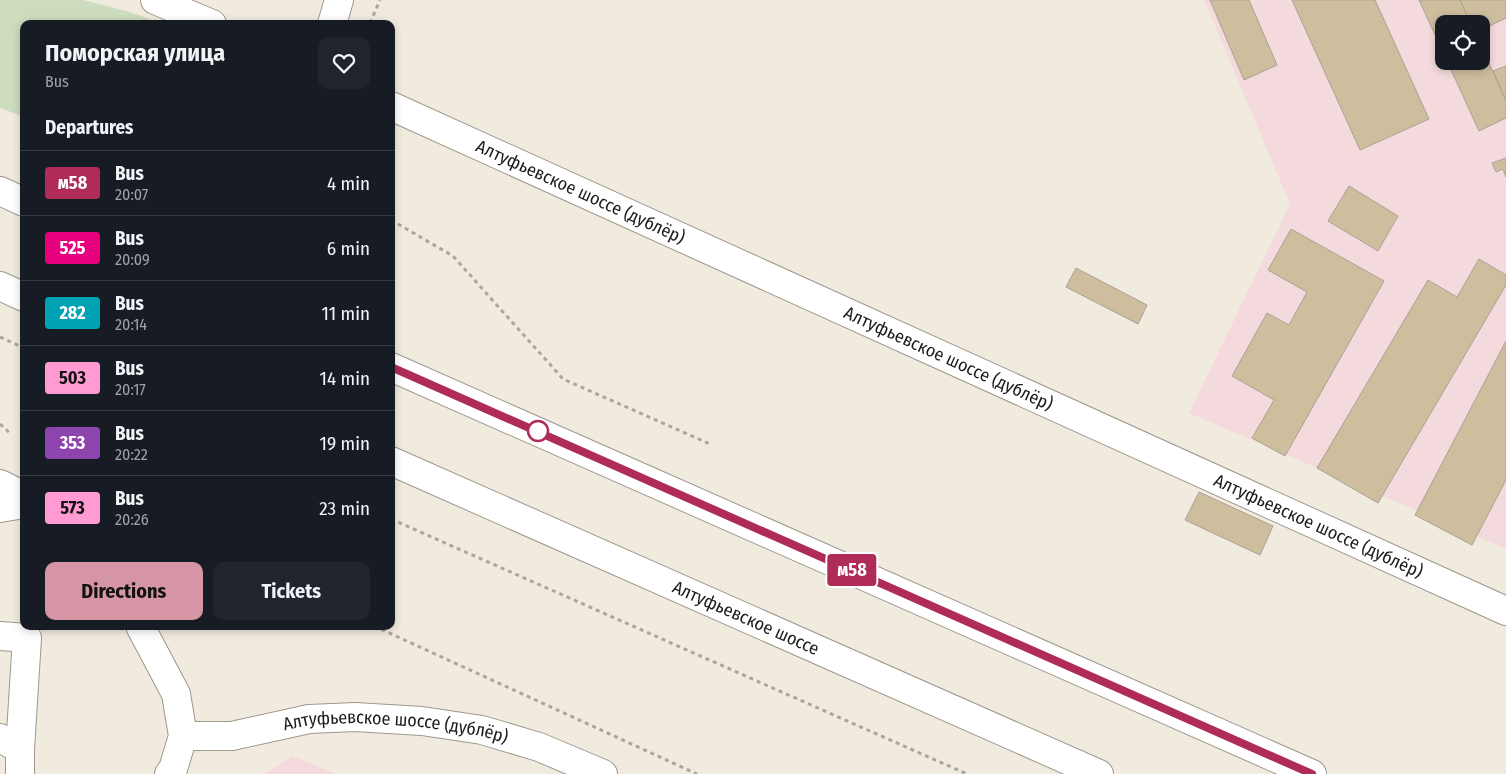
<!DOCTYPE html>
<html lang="en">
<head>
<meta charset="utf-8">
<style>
	:root { --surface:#171b24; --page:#20242c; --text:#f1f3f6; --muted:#9ea1a6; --line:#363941; --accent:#d695a5 }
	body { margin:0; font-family:"Fira Sans Condensed",sans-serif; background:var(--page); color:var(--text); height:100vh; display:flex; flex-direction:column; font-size:19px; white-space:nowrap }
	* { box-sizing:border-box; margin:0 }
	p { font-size:16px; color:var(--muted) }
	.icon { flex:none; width:28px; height:28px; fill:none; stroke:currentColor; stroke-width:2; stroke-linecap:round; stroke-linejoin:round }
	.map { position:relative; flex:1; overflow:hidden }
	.details { position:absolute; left:20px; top:20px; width:375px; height:610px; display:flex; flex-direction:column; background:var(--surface); border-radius:10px; box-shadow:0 2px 8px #0003 }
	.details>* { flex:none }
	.badge { padding:0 10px; border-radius:4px; font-size:18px; line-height:32px }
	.buttons { position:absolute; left:1435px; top:15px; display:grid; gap:10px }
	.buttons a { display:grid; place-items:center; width:55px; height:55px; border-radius:10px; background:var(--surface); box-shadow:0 2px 8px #0003; font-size:25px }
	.map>.badge { position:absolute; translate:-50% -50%; box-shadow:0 0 0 2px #fff }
	h2 { padding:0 25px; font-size:19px; line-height:45px }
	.round { display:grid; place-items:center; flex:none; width:52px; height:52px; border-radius:10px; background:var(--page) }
	.summary { display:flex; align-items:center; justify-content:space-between; height:85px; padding:0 25px }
	h1 { font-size:24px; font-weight:700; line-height:38px }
	.button { display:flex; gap:10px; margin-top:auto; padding:10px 25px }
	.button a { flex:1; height:58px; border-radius:10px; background:var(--accent); color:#111; font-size:20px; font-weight:700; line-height:58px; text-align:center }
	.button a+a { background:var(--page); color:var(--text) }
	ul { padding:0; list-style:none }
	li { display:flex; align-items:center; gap:15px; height:65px; padding:0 25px; border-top:1px solid var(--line) }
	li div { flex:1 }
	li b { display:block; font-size:19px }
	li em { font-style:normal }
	li .badge { min-width:55px; font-weight:700; text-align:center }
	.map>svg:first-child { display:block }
</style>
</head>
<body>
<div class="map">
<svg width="1506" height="774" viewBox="0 0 1506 774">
	<rect width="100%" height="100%" fill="#f1ebdf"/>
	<g fill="#f5dadd" fill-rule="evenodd">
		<path d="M1204,0H1506V549L1189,413L1290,204ZM1444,24H1481V61H1444Z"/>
		<polygon points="292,756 336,774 265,774"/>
	</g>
	<polygon fill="#ccdcbc" points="0,0 83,0 130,12 163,24 24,24 24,117 0,108"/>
	<g fill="#cebe9e" stroke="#a7a296">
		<polygon points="1210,0 1249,0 1277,65 1244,80"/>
		<polygon points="1292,0 1375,0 1429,119 1360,150"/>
		<polygon points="1419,0 1460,0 1471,24 1444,24 1444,54"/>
		<polygon points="1460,0 1506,0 1506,18 1481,30 1481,24 1471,24"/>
		<polygon points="1481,46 1506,100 1506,118 1479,131 1447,61 1481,61"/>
		<polygon points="1506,66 1506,100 1493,71"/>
		<polygon points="1506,158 1506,177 1503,169 1496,172 1492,163"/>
		<polygon points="1349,186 1398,216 1378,251 1328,221"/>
		<polygon points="1291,229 1384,281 1285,456 1252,438 1274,400 1232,376 1267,313 1289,325 1307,292 1268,270"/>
		<polygon points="1479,259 1506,275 1506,285 1378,503 1317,468 1428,280 1457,297"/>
		<polygon points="1076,268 1147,305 1138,324 1066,287"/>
		<polygon points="1506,341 1506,480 1472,545 1415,515"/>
		<polygon points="1199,492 1273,526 1260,555 1185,520"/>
	</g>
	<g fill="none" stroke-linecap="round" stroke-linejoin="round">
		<g stroke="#9e988c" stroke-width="30">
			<g id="minor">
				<polyline points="0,508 24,504"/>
				<polyline points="0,636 27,638 20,749"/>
				<polyline points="0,738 20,749 20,774"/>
			</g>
		</g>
		<g stroke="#9e988c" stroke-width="30">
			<g id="major">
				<polyline points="155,0 212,24"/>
				<polyline points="332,24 339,0"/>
				<path id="s1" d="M391,106L1506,611"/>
				<polyline points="0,191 24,202"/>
				<polyline points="0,286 24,297"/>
				<polyline points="391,367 1312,774"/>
				<path id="s2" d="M391,461L1099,774"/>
				<polyline points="0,484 24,496"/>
				<polyline points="140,626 176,694 183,736 173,769 169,774"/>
				<path id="s3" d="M183,736H232L309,719L355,717L422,721L482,730L539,747L603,774"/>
			</g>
		</g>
		<g stroke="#aaa69c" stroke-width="3" stroke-dasharray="4 4" stroke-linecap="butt">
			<polyline points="370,23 380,0"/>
			<polyline points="391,220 453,256 563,379 710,444"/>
			<polyline points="0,337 24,348"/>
			<polyline points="0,424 11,434"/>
			<polyline points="391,519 967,774"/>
			<polyline points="374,626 697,774"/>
		</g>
		<use href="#minor" stroke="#fff" stroke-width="28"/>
		<use href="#major" stroke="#fff" stroke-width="28"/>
	</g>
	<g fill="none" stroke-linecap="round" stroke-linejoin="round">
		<g stroke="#fff" stroke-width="11">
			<polyline id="line" points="391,367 1312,774"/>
		</g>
		<use href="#line" stroke="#af2b58" stroke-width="8"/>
	</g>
	<circle fill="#fff" stroke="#af2b58" stroke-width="2.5" cx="538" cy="431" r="10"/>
	<g text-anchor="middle" stroke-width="4.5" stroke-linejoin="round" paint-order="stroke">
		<g font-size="18" fill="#1d1b17" stroke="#fff">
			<text dy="6" stroke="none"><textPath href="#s1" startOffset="208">Алтуфьевское шоссе (дублёр)</textPath></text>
			<text dy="6" stroke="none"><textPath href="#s1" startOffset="612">Алтуфьевское шоссе (дублёр)</textPath></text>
			<text dy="6" stroke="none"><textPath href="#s1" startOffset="1018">Алтуфьевское шоссе (дублёр)</textPath></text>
			<text dy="6" stroke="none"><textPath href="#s2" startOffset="388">Алтуфьевское шоссе</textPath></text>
			<text dy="6" stroke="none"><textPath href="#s3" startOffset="215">Алтуфьевское шоссе (дублёр)</textPath></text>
		</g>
	</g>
</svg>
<div class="buttons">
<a><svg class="icon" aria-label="locate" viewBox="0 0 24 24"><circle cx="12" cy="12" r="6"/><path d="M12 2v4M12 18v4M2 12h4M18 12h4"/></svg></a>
</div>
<b class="badge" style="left:852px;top:570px;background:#af2b58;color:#fff">м58</b>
<section class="details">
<div class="summary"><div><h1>Поморская улица</h1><p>Bus</p></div><a class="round"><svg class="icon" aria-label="heart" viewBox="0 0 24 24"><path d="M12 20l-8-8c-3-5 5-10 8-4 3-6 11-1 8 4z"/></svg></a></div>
<h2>Departures</h2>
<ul>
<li><span class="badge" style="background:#af2b58;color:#fff">м58</span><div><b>Bus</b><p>20:07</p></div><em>4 min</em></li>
<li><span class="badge" style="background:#e6007e;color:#fff">525</span><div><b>Bus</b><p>20:09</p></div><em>6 min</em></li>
<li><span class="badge" style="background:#00a3b4;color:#fff">282</span><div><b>Bus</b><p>20:14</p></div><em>11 min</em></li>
<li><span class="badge" style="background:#ff9ad2;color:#111">503</span><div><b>Bus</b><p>20:17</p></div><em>14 min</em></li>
<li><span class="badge" style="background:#8e44ad;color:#fff">353</span><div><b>Bus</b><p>20:22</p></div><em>19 min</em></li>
<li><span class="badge" style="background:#ff9ad2;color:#111">573</span><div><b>Bus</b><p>20:26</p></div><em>23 min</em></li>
</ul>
<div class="button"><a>Directions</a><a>Tickets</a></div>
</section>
</div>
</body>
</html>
